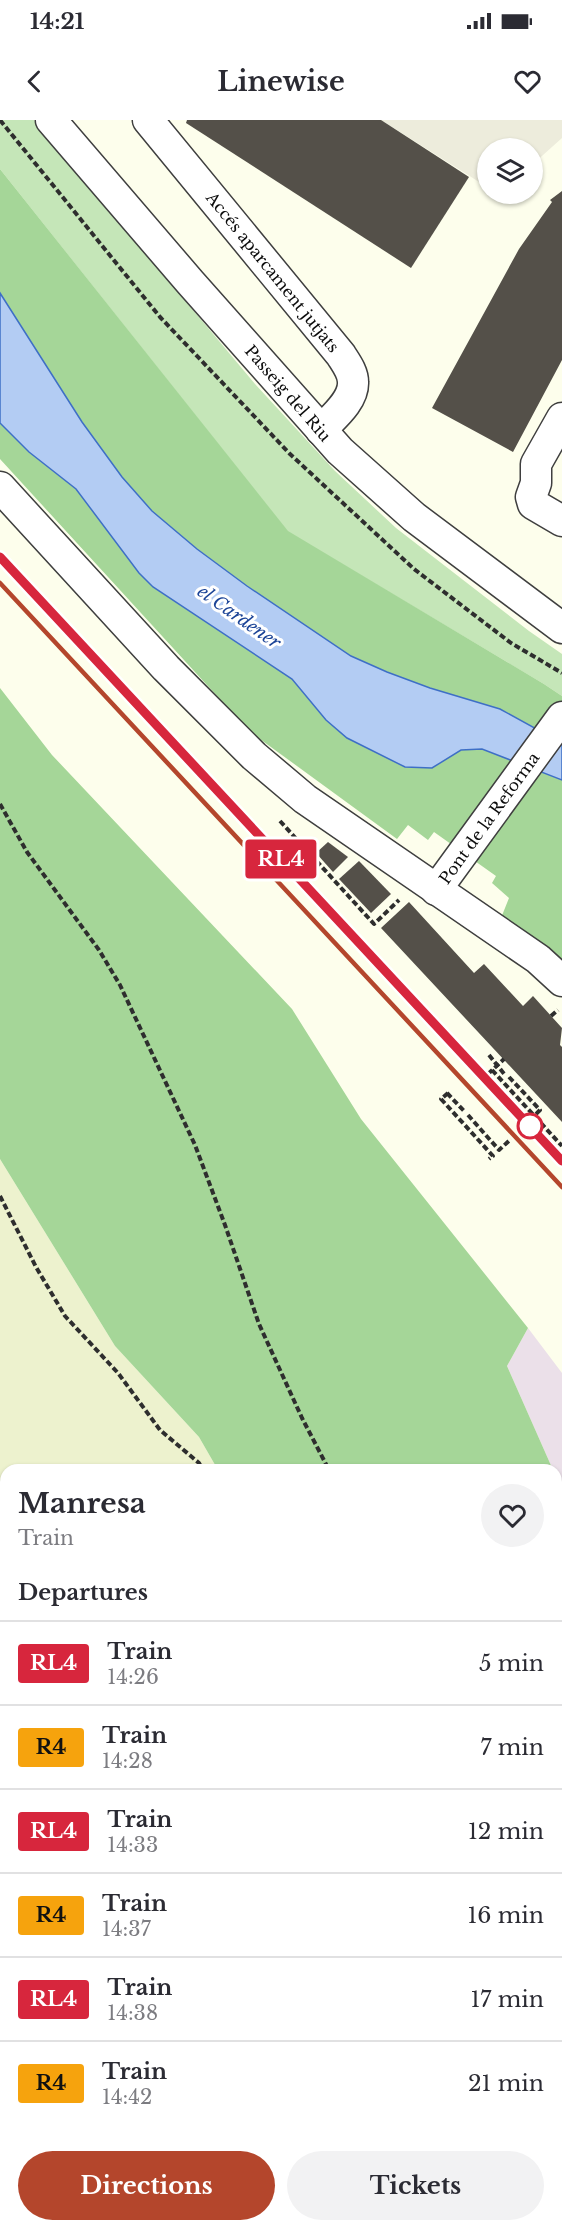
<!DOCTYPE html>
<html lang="en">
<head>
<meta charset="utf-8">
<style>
	:root { --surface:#fff; --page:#f2f2f3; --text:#2b2b33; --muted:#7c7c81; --line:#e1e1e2; --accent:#b4462c }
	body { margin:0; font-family:"Libre Baskerville",serif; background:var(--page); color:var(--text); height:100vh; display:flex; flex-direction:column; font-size:22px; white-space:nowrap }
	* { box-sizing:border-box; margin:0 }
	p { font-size:20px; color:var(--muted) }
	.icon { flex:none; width:33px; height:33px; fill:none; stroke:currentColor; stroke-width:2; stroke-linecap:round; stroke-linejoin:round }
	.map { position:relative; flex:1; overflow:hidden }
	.side { position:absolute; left:0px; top:1344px; width:562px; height:768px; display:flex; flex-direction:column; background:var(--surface); border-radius:18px 18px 0 0; box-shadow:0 2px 4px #0004 }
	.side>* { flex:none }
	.badge { padding:0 12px; border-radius:4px; font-size:21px; line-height:39px }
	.tools { position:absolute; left:477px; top:18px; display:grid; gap:12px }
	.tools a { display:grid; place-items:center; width:66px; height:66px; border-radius:50%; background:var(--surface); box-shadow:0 2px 4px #0004; font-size:30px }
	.map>.badge { position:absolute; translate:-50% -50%; box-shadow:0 0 0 3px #fff }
	h2 { padding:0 18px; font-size:22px; line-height:54px }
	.round { display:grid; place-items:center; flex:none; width:63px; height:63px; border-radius:32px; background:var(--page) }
	.head { display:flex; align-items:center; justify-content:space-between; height:102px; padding:0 18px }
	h1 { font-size:28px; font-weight:700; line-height:45px }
	.action { display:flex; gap:12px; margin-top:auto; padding:12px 18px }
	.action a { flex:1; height:69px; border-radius:36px; background:var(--accent); color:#fff; font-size:24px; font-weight:700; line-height:69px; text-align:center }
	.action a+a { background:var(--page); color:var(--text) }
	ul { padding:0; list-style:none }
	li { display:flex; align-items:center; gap:18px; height:84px; padding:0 18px; border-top:2px solid var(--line) }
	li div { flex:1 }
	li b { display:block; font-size:22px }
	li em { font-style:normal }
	li .badge { min-width:66px; font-weight:700; text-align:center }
	.status { display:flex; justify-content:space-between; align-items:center; height:42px; padding:0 30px; background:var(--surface); direction:ltr }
	.status svg { height:16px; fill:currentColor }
	header { display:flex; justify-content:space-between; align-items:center; height:78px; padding:0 18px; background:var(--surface); font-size:27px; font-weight:700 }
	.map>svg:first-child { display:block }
</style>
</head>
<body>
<div class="status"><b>14:21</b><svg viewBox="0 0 49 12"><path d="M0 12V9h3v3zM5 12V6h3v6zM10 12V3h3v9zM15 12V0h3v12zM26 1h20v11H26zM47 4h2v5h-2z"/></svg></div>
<header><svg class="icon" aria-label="back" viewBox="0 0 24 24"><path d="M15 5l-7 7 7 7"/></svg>Linewise<svg class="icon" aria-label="heart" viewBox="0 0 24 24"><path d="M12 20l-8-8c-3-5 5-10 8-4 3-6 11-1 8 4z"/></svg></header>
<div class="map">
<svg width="562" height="2112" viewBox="0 0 562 2112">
	<rect width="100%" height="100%" fill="#fdfeec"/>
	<polygon fill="#ebe0e9" points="528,1208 562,1253 562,1369 557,1357 556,1350 553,1350 507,1246"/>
	<polygon fill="#edf2ce" points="0,1039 115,1226 199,1317 218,1350 6,1350 6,2106 556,2106 557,1794 562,1806 562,2112 0,2112"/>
	<polygon fill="#c5e6b8" points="0,0 34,0 255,264 335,351 396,408 529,511 562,534 562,576 544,564 288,412 0,49"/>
	<g fill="#a5d698">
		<polygon points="0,49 288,411 544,564 562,576 562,623 500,589 430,568 387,552 351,536 247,466 197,429 152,391 122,357 82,302 0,173"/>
		<polygon points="0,303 29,332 76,369 139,453 153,467 292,559 326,600 347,618 405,647 432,648 461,630 482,629 562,660 562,840 501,798 509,778 492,763 496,756 434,712 428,720 408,705 397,719 249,611 0,339"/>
		<polygon points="0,568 52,635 292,889 361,999 528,1208 507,1246 553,1350 218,1350 199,1317 115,1226 0,1039"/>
		<polygon points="556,1357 562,1369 562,1806 556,1794"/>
	</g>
	<polygon fill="#edecdc" points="381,0 562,0 562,18 533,44 532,28 488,28 487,67"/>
	<polygon fill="#b3ccf3" stroke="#3e6fc6" stroke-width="1.5" points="0,173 82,302 122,357 152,391 197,429 247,466 351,536 387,552 430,568 500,589 562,623 562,660 482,629 461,630 432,648 405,647 347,618 326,600 292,559 153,467 139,453 76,369 29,332 0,303"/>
	<g fill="#545049">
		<polygon points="187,0 381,0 469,57 411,148 186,3"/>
		<polygon points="562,71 562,240 513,332 432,288 519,129 552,82 550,80"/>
		<polygon points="328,722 348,737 333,752 316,733"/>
		<polygon points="359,741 391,774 371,793 339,759"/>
		<polygon points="409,782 474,853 484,844 523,886 533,876 562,908 560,925 562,927 562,1002 381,808"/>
	</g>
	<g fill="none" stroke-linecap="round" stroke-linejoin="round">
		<g stroke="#3f3f3f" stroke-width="33">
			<g id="minor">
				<polyline points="51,0 190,162 340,331 414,397 562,508"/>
				<path d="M148,0L341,235C346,243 353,252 353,262C354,281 332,298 321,310"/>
				<polyline points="562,298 536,344 536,363 531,377 533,384 562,401"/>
				<polyline points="0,367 166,548 254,636 305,679 538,839 562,861"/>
				<polyline points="436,770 562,597"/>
			</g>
		</g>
		<g stroke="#2e2e2e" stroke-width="4" stroke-dasharray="6 3" stroke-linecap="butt">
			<polyline points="0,0 160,197 290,334 414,449 511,523 562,553"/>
			<polyline points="0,684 27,732 99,830 120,865 195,1025 225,1105 259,1204 302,1298 329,1350"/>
			<polyline points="280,701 374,804 399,780"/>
			<polyline points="551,896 558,890"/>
			<polyline points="489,935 505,955"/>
			<polyline points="492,950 562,1026"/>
			<polyline points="488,954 504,939"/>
			<polyline points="509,957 540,990 534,996"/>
			<polyline points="447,973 465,992"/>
			<polyline points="448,973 441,979 493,1036 489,1039"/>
			<polyline points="468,995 499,1030 511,1019"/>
			<polyline points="0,1076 36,1147 65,1196 118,1253 160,1310 199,1343 203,1350"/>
			<polyline points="0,1674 6,1674"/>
			<polyline points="0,1894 6,1891"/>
			<polyline points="556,1921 562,1918"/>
			<polyline points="0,2019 6,2016"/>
			<polyline points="556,2089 562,2084"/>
			<polyline points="533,2112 539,2106"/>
		</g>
		<use href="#minor" stroke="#fff" stroke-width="30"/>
		<g stroke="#b4462c" stroke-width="4.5">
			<polyline points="0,437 562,1041"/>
			<polyline points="0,463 562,1067"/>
		</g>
	</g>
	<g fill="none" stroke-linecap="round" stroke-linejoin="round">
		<g stroke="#fff" stroke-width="14">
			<polyline id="line" points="0,437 562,1041"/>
		</g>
		<use href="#line" stroke="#d7263d" stroke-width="9"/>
	</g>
	<circle fill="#fff" stroke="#d7263d" stroke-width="3" cx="530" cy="1006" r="12"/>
	<g text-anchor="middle" stroke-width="6" stroke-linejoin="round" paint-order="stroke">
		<g font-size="16" fill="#0c0c0c" stroke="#fff">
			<text transform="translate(273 152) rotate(51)" y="6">Accés aparcament jutjats</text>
			<text transform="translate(288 273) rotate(49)" y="6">Passeig del Riu</text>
			<text transform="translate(489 698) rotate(-54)" y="6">Pont de la Reforma</text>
		</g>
		<g font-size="18" font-style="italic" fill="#1c4497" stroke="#fff">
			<text transform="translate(239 497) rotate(35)" y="6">el Cardener</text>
		</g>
	</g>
</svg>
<div class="tools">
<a><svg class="icon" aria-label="layers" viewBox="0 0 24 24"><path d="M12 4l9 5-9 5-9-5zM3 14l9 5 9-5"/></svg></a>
</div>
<b class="badge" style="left:281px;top:739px;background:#d7263d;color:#fff">RL4</b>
<section class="side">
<div class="head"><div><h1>Manresa</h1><p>Train</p></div><a class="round"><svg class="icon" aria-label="heart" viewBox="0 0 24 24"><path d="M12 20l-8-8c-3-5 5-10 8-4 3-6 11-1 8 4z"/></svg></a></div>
<h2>Departures</h2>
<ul>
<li><span class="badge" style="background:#d7263d;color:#fff">RL4</span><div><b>Train</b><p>14:26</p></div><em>5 min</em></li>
<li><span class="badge" style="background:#f6a30d;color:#111">R4</span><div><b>Train</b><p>14:28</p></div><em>7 min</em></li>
<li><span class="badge" style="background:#d7263d;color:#fff">RL4</span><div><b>Train</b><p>14:33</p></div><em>12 min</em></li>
<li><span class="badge" style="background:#f6a30d;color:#111">R4</span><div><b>Train</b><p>14:37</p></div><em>16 min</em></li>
<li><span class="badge" style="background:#d7263d;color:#fff">RL4</span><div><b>Train</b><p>14:38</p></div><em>17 min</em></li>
<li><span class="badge" style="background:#f6a30d;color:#111">R4</span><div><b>Train</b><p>14:42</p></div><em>21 min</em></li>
</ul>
<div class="action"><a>Directions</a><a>Tickets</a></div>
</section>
</div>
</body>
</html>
